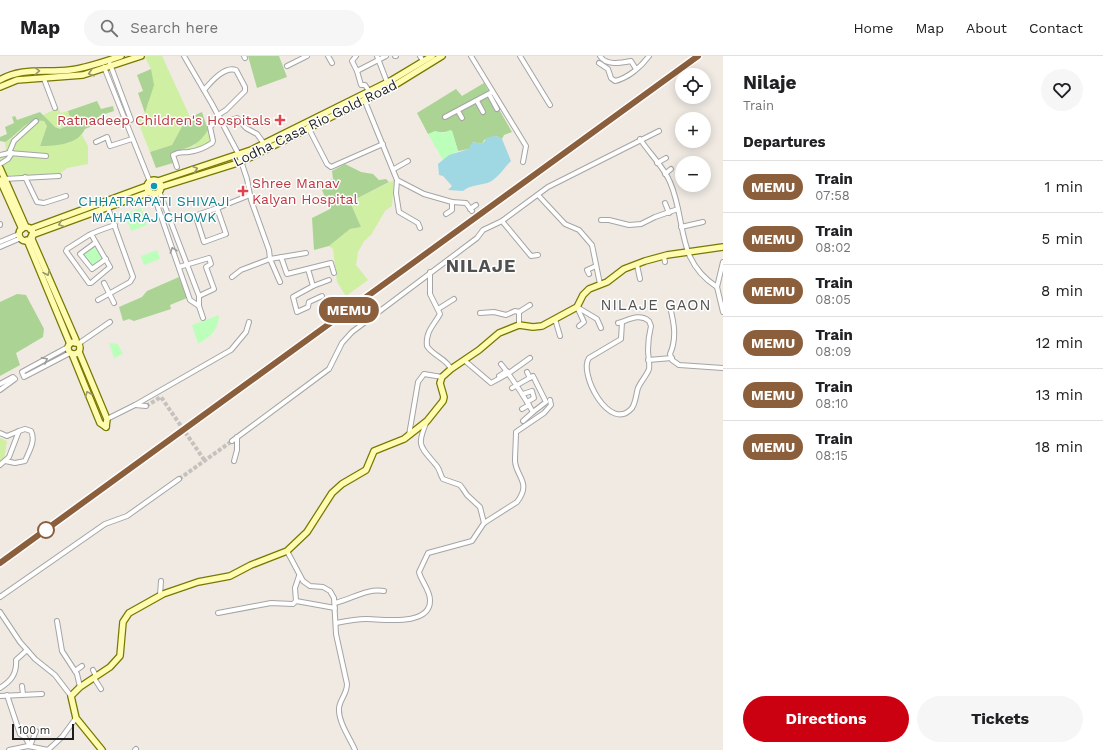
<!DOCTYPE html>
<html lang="en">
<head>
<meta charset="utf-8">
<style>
	:root { --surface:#fff; --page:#f6f6f6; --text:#202124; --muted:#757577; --line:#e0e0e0; --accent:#cb0011 }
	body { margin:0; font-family:"Work Sans",sans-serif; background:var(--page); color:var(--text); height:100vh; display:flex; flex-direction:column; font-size:15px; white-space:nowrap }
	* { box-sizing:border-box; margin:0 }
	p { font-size:13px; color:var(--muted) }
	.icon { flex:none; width:22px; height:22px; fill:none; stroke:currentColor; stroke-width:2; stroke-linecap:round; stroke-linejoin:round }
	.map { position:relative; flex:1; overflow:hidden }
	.drawer { display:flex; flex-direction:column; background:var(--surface); width:380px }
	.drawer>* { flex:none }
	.badge { padding:0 8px; border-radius:13px; font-size:14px; line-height:26px }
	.tools { position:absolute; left:675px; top:12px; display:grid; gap:8px }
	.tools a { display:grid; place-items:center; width:36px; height:36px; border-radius:50%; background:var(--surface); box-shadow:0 2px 10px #0003; font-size:20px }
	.scale { position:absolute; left:12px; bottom:10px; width:62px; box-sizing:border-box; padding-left:4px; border:2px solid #1e1e1e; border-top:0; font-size:11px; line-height:14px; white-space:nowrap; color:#1e1e1e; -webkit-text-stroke:3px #fff; paint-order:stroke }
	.map>.badge { position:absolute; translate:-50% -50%; box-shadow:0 0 0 2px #fff }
	h2 { padding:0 20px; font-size:15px; line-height:36px }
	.round { display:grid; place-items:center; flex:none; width:42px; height:42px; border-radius:21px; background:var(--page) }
	.headline { display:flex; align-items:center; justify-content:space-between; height:68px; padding:0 20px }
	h1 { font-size:19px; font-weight:700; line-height:30px }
	.action { display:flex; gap:8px; margin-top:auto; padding:8px 20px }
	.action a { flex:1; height:46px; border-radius:24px; background:var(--accent); color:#fff; font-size:16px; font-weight:700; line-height:46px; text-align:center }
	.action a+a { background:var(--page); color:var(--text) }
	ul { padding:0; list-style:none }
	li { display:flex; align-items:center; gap:12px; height:52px; padding:0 20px; border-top:1px solid var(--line) }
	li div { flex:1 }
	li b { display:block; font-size:15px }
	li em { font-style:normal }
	li .badge { min-width:44px; font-weight:700; text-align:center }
	header { display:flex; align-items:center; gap:24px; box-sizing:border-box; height:56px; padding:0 20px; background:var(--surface); border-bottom:1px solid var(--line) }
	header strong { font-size:19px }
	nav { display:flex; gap:22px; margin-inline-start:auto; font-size:14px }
	.search { width:280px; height:36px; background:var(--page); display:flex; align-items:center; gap:10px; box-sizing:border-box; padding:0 14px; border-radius:22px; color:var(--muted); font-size:15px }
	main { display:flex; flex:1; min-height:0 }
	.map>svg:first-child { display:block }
</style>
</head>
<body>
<header>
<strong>Map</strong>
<div class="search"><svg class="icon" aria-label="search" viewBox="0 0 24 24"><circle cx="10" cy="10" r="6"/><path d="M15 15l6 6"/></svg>Search here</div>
<nav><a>Home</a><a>Map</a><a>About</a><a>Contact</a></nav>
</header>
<main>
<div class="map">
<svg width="723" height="694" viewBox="0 0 723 694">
	<rect width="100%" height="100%" fill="#f0eae3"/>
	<g fill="#cfefa3">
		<polygon points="148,0 162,0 190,61 186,63 172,89 150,96 137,63 144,59 149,46 151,13 145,1"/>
		<polygon points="58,52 61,57 68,55 70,61 68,69 60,73 50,68 43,59"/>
		<polygon points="36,64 44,65 47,70 40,89 69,87 82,79 88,90 88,108 67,112 58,119 11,119 7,121 0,105 0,97 6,94 5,86 14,81 24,69"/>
		<polygon points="208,74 214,90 186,99 184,93 194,90"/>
		<polygon points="394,124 392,150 385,155 371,179 364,185 358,196 356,209 368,224 346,240 337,226 333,193 329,190 350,173 361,171 350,146"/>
		<polygon points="0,382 7,385 4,404 0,406"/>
	</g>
	<g fill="#abd393">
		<polygon points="248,0 279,0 287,21 257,32"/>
		<polygon points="151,13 154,29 145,57 138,37 143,35 137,19"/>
		<polygon points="484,27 512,76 504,79 502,83 496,80 484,84 482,88 473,86 469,93 458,95 452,75 428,78 417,57 456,33 462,40"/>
		<path d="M97,45L101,53L113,50L114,55L99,60L100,67L85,73C78,89 55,90 40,90L47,70L44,65C25,62 19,78 5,86L0,85V81L7,78L5,71L14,67L12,61L15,60L17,64L40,56L55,71L60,73L68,69L70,61L68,55Z"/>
		<path d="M202,56L208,74C197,91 189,91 171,97L173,107L156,112L150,96L172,89L186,63Z"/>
		<polygon points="345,108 361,116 373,118 379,124 386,123 389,126 350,146 361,171 350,173 329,190 314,194 312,162 330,153 319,127 333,123 332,115"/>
		<polygon points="179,221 187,242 170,249 171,253 134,265 129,263 123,265 119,251 142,241 147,235"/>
		<polygon points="17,238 26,239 42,269 44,273 43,281 16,297 20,309 0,320 0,246"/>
	</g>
	<g fill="#bfb">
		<polygon points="450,74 452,75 458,95 443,104 428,78 435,75 444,77"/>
		<polygon points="141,152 147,169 131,175 125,158"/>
		<polygon points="95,190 105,203 92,212 82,198"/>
		<polygon points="157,194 160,203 144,209 141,200"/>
		<path d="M219,259C218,275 211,280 198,288L192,269Z"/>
		<polygon points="109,287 118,288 123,298 114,302"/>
	</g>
	<path fill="#9fd8e2" d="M496,80L502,83L511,105C504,112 499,121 490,126C480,130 471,128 463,135L448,134L452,130L443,120L439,119L438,108L449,99L469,93L470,89L473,86L482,88L488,81Z"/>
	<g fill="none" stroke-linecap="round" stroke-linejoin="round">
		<g stroke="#c6c1bc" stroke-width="4" stroke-dasharray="4 2" stroke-linecap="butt">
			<polyline points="146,350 161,341 205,405"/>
			<polyline points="179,423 232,385"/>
		</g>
		<g stroke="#a5a5a5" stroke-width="6">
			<g id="street">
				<polyline points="184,0 212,48 239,99 247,123 251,144 269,194 270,203 280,226"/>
				<polyline points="244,0 245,2"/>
				<polyline points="328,0 332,7"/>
				<polyline points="356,0 352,5 357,15 386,0"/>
				<polyline points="377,0 387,26"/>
				<polyline points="395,0 396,0"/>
				<polyline points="420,0 423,5"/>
				<polyline points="471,0 526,90 523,106"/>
				<polyline points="520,0 550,49"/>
				<path d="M600,0C606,10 621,7 631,5L636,13"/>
				<path d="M599,7L608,13L611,22L615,25C628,22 641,11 649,0"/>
				<polyline points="110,8 131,64"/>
				<polyline points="287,10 307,0"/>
				<polyline points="104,11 150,126"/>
				<polyline points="357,15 361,29 365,29 369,35"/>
				<polyline points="44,23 55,52"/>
				<path d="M204,34C211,26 224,10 236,14L245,31V35L226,54L218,59"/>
				<polyline points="489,38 497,53"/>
				<polyline points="364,43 397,124 424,138 452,146 466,147 472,155"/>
				<polyline points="477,45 483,56"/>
				<polyline points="458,55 462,62"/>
				<polyline points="445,61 492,36"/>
				<polyline points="222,67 237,62 246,72 257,78 265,89"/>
				<polyline points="308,71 327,108 331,111 383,88"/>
				<path d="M640,83C649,97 664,111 670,126C687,165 675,204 717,231"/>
				<polyline points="96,86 107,81 110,90 132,83"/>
				<polyline points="9,97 14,85 36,65"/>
				<polyline points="0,99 9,97 46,100"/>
				<polyline points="657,107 666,102"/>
				<polyline points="0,108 8,103 12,97"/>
				<path d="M177,111L173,99C180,95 183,97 189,96C196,95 206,91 212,87L213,85L210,71L220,62"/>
				<polyline points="394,113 408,105"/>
				<polyline points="665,118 671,113"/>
				<polyline points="25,121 37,146 44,147 66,140"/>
				<polyline points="4,123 59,120"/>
				<polyline points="397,124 396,137 399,156 418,167 420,172"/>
				<polyline points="153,137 190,244 199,250 199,240 159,135"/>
				<polyline points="538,139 565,168 579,174 592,189 600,228"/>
				<polyline points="665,147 669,157"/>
				<polyline points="217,152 226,178 204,186 196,161 197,159 220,151 250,139"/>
				<polyline points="470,153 476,149"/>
				<polyline points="446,158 452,154 452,146"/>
				<polyline points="601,164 609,164 629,169 641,168 655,161 678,153"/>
				<polyline points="502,165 531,200 538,199"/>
				<polyline points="0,168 0,169"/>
				<polyline points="681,171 703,166"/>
				<path d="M91,178L110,211L91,227H89L66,195L67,193L89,179C97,175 106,172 115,169"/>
				<polyline points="0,186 19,178"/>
				<polyline points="95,187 80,198 92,213 106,203"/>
				<polyline points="0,191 21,182"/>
				<polyline points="281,201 287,218 331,207 334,217"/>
				<polyline points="664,201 665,206"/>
				<polyline points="723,206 717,231 723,256"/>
				<polyline points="637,209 640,223"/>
				<polyline points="179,211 209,202 211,208 206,211 214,233 199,240"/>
				<polyline points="308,213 313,230 293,241 297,256 308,251 309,246 322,240"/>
				<path d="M430,216V238L440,258C434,269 425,276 427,290C433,300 446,302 451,313"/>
				<polyline points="589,218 587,214 596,210"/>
				<polyline points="232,221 241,214 270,203 306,197"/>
				<polyline points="104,227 114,247"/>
				<polyline points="313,230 329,224"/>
				<polyline points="98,244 130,226 133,221 107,149"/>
				<polyline points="199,250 203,262"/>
				<polyline points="577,251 597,263 601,272"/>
				<polyline points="577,251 584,266 579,270"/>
				<path d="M670,251C674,267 677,282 670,298L672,304L679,309L723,312"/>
				<polyline points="438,253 454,243"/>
				<polyline points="480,257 494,256 506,259 515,255 519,256"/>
				<polyline points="555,263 560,280"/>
				<path d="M618,267C629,264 639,257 649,265L651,270C649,278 648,286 648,294C648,300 650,307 649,313C647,319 641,325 638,332C636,338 636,346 632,352C610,378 578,317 589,302L621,283L622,266"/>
				<polyline points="519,269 519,256 530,249"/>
				<polyline points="78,288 110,266"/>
				<polyline points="68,291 22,316 24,321 70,297"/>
				<polyline points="464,304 491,327 509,317 530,302"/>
				<polyline points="648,304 672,302"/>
				<path d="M501,308C513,323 523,339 533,356L546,346L533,320L512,332"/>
				<polyline points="527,316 530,322"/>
				<polyline points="499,320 507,315"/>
				<polyline points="0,328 13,321 15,323 0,334"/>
				<polyline points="523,338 532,335 534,342 527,346"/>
				<polyline points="135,349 146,350"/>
				<polyline points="522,353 529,349"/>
				<polyline points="107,363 135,349 231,294 246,276 249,266"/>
				<path d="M427,365C416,390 420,390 436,409C440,413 440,419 443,423L460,429L463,433L467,439L480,451L484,467"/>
				<polyline points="523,365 533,356"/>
				<polyline points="0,377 7,380 19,375 9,401 0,409"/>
				<polyline points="409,379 418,326 424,318 442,321"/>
				<polyline points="232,385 329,313 342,287 352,276 477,182 483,174 502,165 548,131 659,75"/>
				<path d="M5,405L15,407L25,405C29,395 36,385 31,375L25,373L19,375"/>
				<polyline points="234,405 237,394 237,381"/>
				<path d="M287,495L303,525L310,530L323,531L330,535L334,542L336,578L347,628C347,638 340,643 339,652C338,666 350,682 355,694"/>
				<polyline points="160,539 161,525"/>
				<polyline points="0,541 105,468 127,460 179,423"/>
				<polyline points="296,545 335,552"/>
				<path d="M335,547C352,543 367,532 384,535"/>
				<polyline points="0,556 20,586 35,603 55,619 71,640"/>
				<polyline points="218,557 271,547 293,548 296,545 295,532 299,520"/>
				<polyline points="57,565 62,595 77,618 80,631"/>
				<path d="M336,567C346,565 356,563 366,563C382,563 431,571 430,544C430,534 421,525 419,516L428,497L472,485L484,467L517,446C532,426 516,421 515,405C515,398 516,383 516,376L544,357L551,349L550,344"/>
				<polyline points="93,614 96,620"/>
				<polyline points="75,615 82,610"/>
				<polyline points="94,622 101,633"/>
				<polyline points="22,630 23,638"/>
				<path d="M0,632C11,625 17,618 16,604L27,594"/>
				<polyline points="7,639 20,678 25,681 30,690"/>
				<polyline points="0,640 42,638"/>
				<polyline points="30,690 36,675"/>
				<polyline points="9,694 28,690 48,694 62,681 76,662"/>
				<polyline points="135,694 136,693"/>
			</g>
		</g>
		<g stroke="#777900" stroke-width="8">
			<g id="secondary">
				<path d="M0,24C21,11 46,17 70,14C87,12 104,6 121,0"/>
				<polyline points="0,31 17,24 83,19 141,0"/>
				<polyline points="0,112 26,171"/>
				<polyline points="0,124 22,173"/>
				<circle cx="154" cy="131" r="7"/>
				<polyline points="158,125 251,94 392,24 432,0"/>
				<polyline points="161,131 241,106 395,29 442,0"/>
				<circle cx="26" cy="178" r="7"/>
				<polyline points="30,173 147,130"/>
				<polyline points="32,179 150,136"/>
				<polyline points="31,181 76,284 75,287"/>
				<polyline points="27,184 70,288"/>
				<circle cx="74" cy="292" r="6"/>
				<polyline points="79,296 107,363 106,371"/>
				<polyline points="72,298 100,367 106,371"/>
				<polyline points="102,694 76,662 71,640 80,631 110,611 120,600 123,566 129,557 163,538 198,526 230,520 251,509 287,495 307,476 332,437 342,428 366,414 374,395 404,383 427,365 443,345 444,341 440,327 442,321 451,313 479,294 499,277 519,269 533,271 542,270 577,251 583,239 589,233 607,226 624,213 645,205 667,199 723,191"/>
			</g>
		</g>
		<use href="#street" stroke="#fff" stroke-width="4"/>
		<use href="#secondary" stroke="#fffcb1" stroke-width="5.5"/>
		<polyline stroke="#6c6c6c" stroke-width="1" stroke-dasharray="8 8" stroke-linecap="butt" points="0,507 698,0"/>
	</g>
	<defs><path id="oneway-chevron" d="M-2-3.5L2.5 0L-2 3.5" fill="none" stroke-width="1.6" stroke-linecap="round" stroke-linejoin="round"/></defs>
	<g stroke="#9a986f">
		<use href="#oneway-chevron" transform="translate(37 15) rotate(-1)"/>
		<use href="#oneway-chevron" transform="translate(91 17) rotate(164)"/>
		<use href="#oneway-chevron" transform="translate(195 113) rotate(-18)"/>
		<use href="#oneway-chevron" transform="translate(61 168) rotate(160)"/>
		<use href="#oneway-chevron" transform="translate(47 217) rotate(67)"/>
		<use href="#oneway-chevron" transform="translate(88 338) rotate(-112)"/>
	</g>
	<g stroke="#9a9a9a">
		<use href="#oneway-chevron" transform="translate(173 194) rotate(-109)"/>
		<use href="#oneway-chevron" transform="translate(45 304) rotate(-29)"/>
	</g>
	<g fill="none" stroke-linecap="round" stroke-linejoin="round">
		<g stroke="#fff" stroke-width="9">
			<polyline id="line" points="0,507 698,0"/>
		</g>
		<use href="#line" stroke="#8b5e3c" stroke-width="6"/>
	</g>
	<g fill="#e0444e" stroke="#fff" stroke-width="1.5">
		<path d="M278 58h4v4h4v4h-4v4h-4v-4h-4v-4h4z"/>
		<path d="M241 129h4v4h4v4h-4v4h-4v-4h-4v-4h4z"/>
	</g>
	<circle fill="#0f9aa8" stroke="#fff" stroke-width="1.5" cx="154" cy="130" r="4"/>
	<circle fill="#fff" stroke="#8b5e3c" stroke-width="2" cx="46" cy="474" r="8"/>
	<g text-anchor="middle" stroke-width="3" stroke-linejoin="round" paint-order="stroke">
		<g font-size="14" fill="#be3a42" stroke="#fff" text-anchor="end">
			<text x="271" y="69">Ratnadeep Children's Hospitals</text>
			<text x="252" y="132" text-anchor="start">Shree Manav<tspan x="252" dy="16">Kalyan Hospital</tspan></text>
		</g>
		<g font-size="14" fill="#1e1e1e" stroke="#fff">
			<text transform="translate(315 67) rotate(-26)" y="5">Lodha Casa Rio Gold Road</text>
		</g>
		<g font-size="14" fill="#0d838f" stroke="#fff">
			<text x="154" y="150">CHHATRAPATI SHIVAJI<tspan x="154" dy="16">MAHARAJ CHOWK</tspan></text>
		</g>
		<g font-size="15" letter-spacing="1" fill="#515151" stroke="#fff">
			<text x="656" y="254">NILAJE GAON</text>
		</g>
		<g font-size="18" font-weight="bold" letter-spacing="1" fill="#515151" stroke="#fff">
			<text x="481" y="216">NILAJE</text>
		</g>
	</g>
</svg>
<div class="tools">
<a><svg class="icon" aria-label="locate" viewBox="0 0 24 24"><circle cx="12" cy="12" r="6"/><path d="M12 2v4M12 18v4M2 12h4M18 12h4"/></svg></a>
<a>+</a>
<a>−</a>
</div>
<div class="scale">100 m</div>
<b class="badge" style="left:349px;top:254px;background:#8b5e3c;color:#fff">MEMU</b>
</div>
<section class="drawer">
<div class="headline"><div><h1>Nilaje</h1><p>Train</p></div><a class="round"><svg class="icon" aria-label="heart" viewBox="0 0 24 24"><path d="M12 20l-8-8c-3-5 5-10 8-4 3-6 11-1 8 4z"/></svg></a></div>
<h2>Departures</h2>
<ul>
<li><span class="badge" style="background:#8b5e3c;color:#fff">MEMU</span><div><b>Train</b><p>07:58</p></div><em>1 min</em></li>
<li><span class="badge" style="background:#8b5e3c;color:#fff">MEMU</span><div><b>Train</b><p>08:02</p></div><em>5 min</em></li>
<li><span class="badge" style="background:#8b5e3c;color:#fff">MEMU</span><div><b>Train</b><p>08:05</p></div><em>8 min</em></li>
<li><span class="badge" style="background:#8b5e3c;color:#fff">MEMU</span><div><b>Train</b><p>08:09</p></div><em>12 min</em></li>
<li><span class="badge" style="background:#8b5e3c;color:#fff">MEMU</span><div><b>Train</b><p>08:10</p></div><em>13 min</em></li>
<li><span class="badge" style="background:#8b5e3c;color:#fff">MEMU</span><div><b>Train</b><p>08:15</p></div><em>18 min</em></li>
</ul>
<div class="action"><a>Directions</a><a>Tickets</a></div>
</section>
</main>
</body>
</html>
